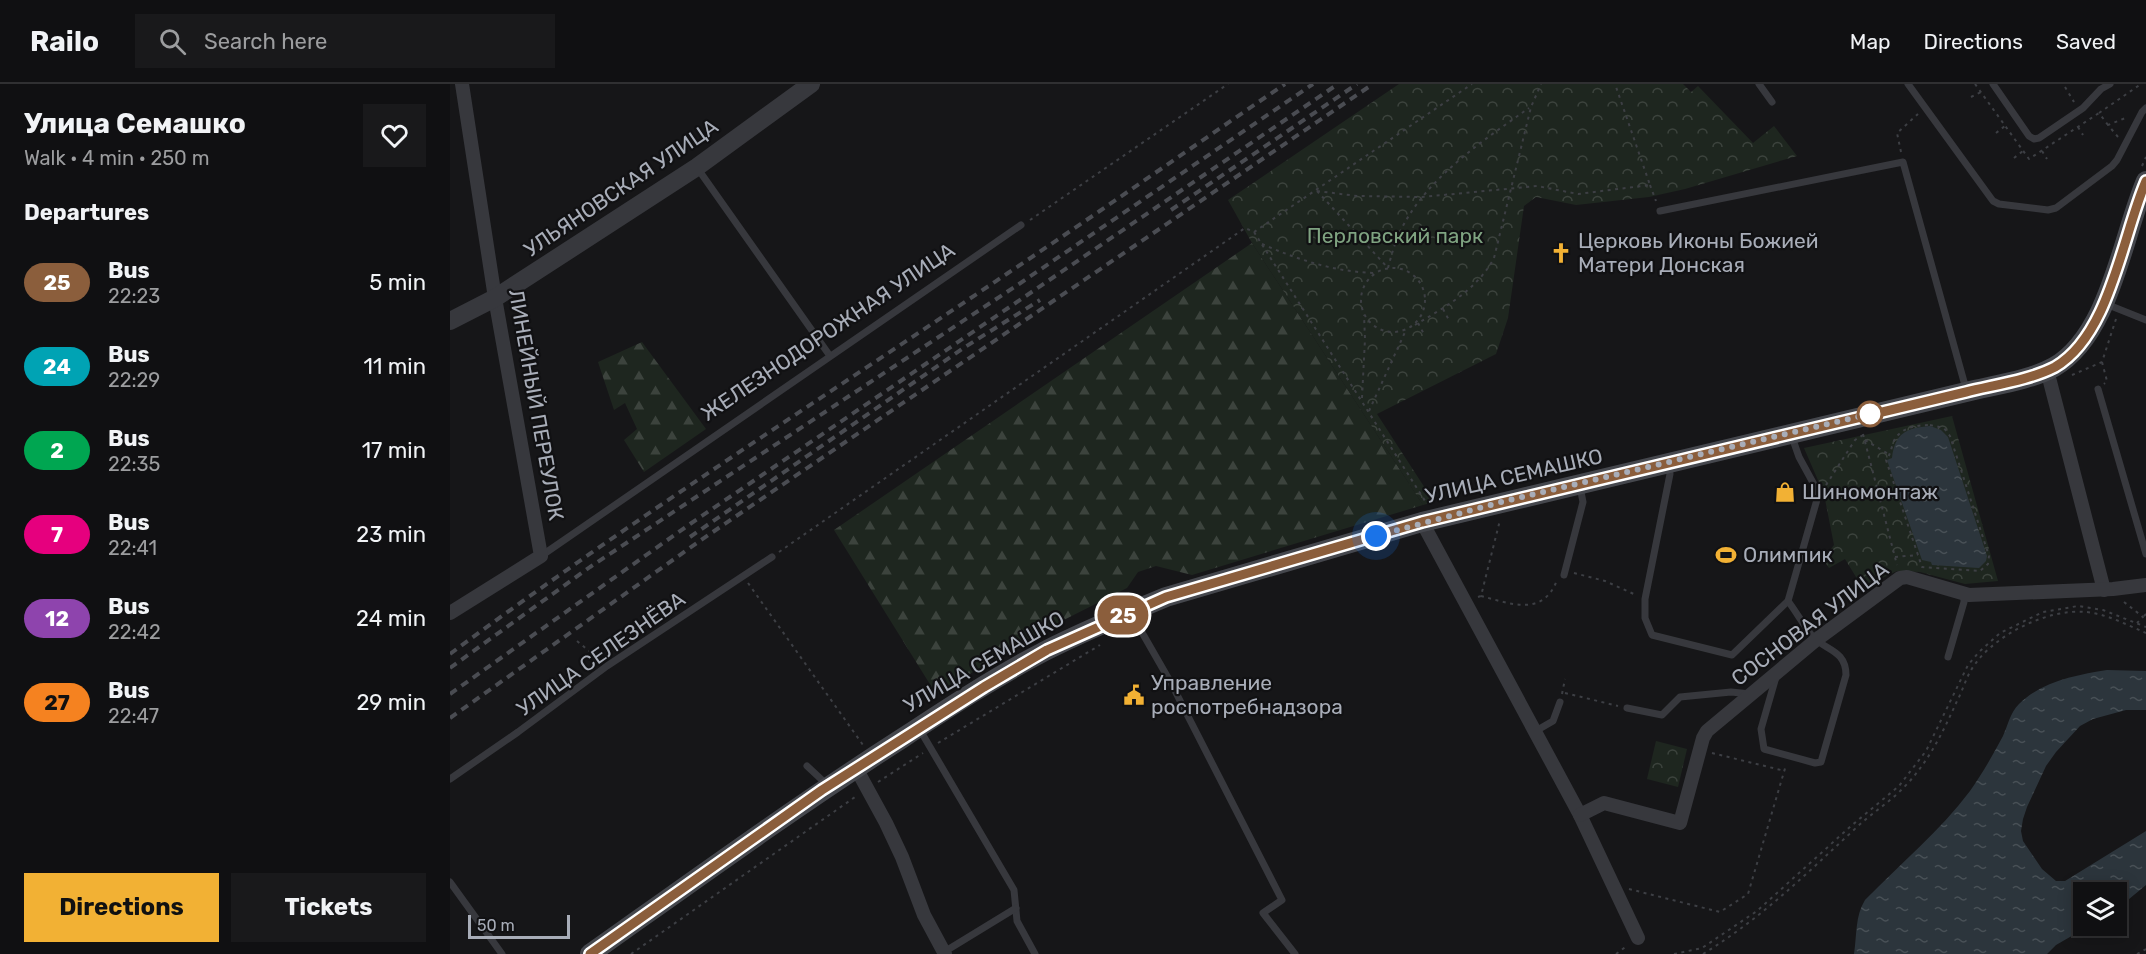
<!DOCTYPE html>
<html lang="en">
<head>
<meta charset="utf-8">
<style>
	:root { --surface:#101012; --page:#19191b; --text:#f1f3f6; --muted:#9c9d9f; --line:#303032; --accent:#f2b134 }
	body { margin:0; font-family:Rubik,sans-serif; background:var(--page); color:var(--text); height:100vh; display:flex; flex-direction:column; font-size:22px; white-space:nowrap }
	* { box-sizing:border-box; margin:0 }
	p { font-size:20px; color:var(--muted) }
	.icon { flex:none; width:33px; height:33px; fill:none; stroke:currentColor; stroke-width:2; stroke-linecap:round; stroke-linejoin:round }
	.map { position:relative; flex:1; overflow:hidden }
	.side { display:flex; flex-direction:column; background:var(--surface); width:450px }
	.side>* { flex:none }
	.badge { padding:0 12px; border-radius:20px; font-size:21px; line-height:39px }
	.buttons { position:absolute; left:1623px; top:798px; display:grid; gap:12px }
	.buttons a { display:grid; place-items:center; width:54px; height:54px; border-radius:0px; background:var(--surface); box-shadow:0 3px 15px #0003,0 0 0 2px var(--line); font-size:30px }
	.scale { position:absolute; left:18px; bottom:15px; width:102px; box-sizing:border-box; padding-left:6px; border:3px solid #a8adb8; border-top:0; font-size:16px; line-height:21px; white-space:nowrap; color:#a8adb8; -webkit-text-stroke:4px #111113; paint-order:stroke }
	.you { position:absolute; width:30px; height:30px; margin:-15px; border:4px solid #fff; border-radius:50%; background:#1a73e8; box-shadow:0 0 0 9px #1a73e833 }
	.map>.badge { position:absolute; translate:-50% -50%; box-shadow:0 0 0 3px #fff }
	h2 { padding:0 24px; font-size:22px; line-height:54px }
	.round { display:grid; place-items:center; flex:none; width:63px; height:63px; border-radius:0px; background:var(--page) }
	.headline { display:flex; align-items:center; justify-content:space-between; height:102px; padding:0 24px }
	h1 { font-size:28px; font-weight:700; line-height:45px }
	.cta { display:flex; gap:12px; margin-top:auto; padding:12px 24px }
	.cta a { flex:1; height:69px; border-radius:0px; background:var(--accent); color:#111; font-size:24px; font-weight:700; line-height:69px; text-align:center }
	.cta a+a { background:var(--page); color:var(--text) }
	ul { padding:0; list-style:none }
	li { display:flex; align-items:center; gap:18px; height:84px; padding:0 24px }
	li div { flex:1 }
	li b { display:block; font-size:22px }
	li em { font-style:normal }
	li .badge { min-width:66px; font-weight:700; text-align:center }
	header { display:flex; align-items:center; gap:36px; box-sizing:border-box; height:84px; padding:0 30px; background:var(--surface); border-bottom:2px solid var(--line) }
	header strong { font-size:28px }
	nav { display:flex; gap:33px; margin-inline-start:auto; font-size:21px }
	.search { width:420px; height:54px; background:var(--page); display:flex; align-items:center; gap:15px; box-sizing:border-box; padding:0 21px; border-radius:0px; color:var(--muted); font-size:22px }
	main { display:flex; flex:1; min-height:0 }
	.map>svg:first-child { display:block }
</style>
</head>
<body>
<header>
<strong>Railo</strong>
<div class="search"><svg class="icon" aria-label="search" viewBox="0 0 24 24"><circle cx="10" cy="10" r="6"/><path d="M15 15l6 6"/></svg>Search here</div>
<nav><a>Map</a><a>Directions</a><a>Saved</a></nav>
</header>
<main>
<section class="side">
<div class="headline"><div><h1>Улица Семашко</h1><p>Walk · 4 min · 250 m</p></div><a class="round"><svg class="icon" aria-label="heart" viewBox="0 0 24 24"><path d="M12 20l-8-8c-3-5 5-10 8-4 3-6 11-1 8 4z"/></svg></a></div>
<h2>Departures</h2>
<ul>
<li><span class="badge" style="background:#8b5e3c;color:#fff">25</span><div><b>Bus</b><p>22:23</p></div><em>5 min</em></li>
<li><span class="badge" style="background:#00a3b4;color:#fff">24</span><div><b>Bus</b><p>22:29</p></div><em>11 min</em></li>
<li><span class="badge" style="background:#00a651;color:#fff">2</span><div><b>Bus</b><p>22:35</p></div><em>17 min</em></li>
<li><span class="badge" style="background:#e6007e;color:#fff">7</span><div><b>Bus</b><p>22:41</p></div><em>23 min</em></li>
<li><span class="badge" style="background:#8e44ad;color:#fff">12</span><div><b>Bus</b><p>22:42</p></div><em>24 min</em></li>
<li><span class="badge" style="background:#f58220;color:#111">27</span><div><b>Bus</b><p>22:47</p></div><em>29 min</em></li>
</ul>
<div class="cta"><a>Directions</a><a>Tickets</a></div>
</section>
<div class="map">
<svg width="1696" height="870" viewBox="0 0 1696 870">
	<defs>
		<pattern id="forest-firs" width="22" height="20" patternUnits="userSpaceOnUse" patternTransform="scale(1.5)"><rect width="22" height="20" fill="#1e261f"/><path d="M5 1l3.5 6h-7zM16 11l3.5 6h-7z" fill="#3c433d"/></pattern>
		<pattern id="park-crowns" width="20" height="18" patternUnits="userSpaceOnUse" patternTransform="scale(1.5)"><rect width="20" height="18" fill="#1e261f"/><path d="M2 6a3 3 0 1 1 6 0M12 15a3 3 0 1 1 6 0" fill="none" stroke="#3c433d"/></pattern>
		<pattern id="water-ripples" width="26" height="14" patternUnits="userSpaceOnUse" patternTransform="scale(1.5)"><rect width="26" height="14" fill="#2c353c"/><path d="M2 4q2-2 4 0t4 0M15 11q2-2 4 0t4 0" fill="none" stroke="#485056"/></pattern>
	</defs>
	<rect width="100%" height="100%" fill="#161618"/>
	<g fill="url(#forest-firs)">
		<polygon points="802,159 973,421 742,491 706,482 688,488 677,504 592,547 486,610 384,446"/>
		<polygon points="192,258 256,345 194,388 174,356 187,345 175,319 164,326 148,278"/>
	</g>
	<g fill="url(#park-crowns)">
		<polygon points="949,0 1233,0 1241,8 1248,2 1303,59 1324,42 1347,72 1235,105 1199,113 1126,121 1086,113 1074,122 1058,234 1046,270 927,330 984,418 973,421 802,159 778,116"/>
		<polygon points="1502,332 1548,497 1515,500 1470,488 1447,487 1430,495 1414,506 1395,475 1379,484 1373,475 1384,461 1374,410 1354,364"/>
		<polygon points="1206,657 1237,665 1228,703 1197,695"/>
	</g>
	<g fill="url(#water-ripples)">
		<path d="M1480,342L1491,346L1498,353L1537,472L1536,477L1529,484L1482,481L1481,478L1472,476L1437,376L1442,374C1445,349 1456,344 1480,342Z"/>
		<path d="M1657,586L1696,587V626H1676L1643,635L1630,642L1606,668L1596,682L1577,723L1573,735L1571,747L1573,757L1592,785L1606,797H1615L1696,747V801L1667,825L1666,808H1634V842H1639L1606,861L1597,870H1404C1407,851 1405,832 1415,816C1451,779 1489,748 1520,707C1532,690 1543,671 1553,652C1558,641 1560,629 1569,620C1592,597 1627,591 1657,586Z"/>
	</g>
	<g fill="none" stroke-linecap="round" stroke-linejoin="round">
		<g stroke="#3d3f44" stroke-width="2" stroke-dasharray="3 4.5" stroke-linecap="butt">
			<polyline points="1525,0 1579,75 1649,29"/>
			<polyline points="1615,3 1624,18"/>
			<polyline points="1521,13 1531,8"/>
			<polyline points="1658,41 1649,29 1691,0"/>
			<polyline points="1628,43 1633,51"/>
			<polyline points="1546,49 1555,42"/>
			<polyline points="1668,53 1658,41 1678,33"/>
			<polyline points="1592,67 1597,75"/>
			<polyline points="1451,68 1447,49 1468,30"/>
			<polyline points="1564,74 1573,67"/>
			<polyline points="1692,82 1696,73"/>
			<polyline points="1200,101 1206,117"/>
			<polyline points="867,107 907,112 972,113 1087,102 1128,110 1200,101 1165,0"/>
			<polyline points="867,107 938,184"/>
			<polyline points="580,136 778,0"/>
			<polyline points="804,148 1022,0"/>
			<path d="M812,160C849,176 885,188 925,189"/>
			<circle cx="943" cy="216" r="32"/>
			<path d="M938,184C942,169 946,154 954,140C980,92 1035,55 1079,24"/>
			<polyline points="993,225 1000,238"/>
			<polyline points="968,239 975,252"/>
			<path d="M965,241C995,223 1027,206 1044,174L1081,23L1091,0"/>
			<polyline points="1652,278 1657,297 1654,300"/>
			<polyline points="1622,291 1652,278 1666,235"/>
			<polyline points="912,314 915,255 914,231"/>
			<polyline points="919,327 956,246"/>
			<path d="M1480,341L1494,344L1500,352L1539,472L1538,480L1530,487L1472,483L1436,376C1440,371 1441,366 1443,359C1449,344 1465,341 1480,341Z"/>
			<polyline points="1413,350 1447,481"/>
			<polyline points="1415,356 1440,371"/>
			<polyline points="1376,401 1405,356 1413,351"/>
			<polyline points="329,468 795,144 804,148 977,420"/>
			<polyline points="1445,473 1468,471"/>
			<polyline points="1124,489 1155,497 1186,511"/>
			<polyline points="298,499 413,661"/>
			<path d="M1031,512C1059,519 1093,534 1107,496"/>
			<polyline points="1028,513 1031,512 1050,436"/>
			<polyline points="1674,518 1693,533 1687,539"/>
			<polyline points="1696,530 1693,533 1696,534"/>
			<polyline points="127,557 150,576"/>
			<polyline points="1115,609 1168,622"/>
			<polyline points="1112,610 1115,595"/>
			<polyline points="488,659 650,561"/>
			<polyline points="1262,669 1335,687"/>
			<polyline points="428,698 473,669"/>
			<polyline points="1179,805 1270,828 1298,810 1336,681"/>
			<polyline points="181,870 405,713"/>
			<polyline points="1166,870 1178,861"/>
			<polyline points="1224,870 1252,864 1307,827 1401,742 1449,702 1476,667 1518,581 1529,568 1550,549 1593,528 1628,522 1653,526 1696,543"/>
			<path d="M1253,870C1313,833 1355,791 1407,743C1423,728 1443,716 1458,699C1480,675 1494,646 1507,617C1512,608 1515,597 1520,588C1539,553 1597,524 1636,528C1657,530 1677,541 1696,549"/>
			<polyline points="1687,870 1696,865"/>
		</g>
		<g stroke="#37383d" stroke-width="7">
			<polyline points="1309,0 1322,18"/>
			<polyline points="1458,0 1543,117 1549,120 1598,126 1606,124 1662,82 1667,76 1692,28 1696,24"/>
			<polyline points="1543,0 1579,52 1584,55 1589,54 1633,24 1651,5 1660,0"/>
			<polyline points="248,85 380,272"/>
			<polyline points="1210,127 1453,78 1516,305"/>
			<polyline points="1656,220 1696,236"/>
			<polyline points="1648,305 1696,470"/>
			<polyline points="1219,380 1220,390 1195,515 1195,534 1202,551 1282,571 1338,517"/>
			<polyline points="91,472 571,141"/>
			<polyline points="1114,491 1133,418 1130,403"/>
			<polyline points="682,531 721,599 832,816 813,829 845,870"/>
			<polyline points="1498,573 1514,518 1514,510"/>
			<path d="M1326,593L1311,645L1314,665L1365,679L1371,678L1396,591C1396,566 1375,566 1363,553C1354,542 1347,529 1338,517L1368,412L1367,406L1349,373L1342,353"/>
			<polyline points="1177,624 1212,631 1230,613 1281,608 1301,610"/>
			<polyline points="470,646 564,806 567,837 585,870"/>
			<polyline points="1084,648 1103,637 1110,618"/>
			<polyline points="357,682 372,696"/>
			<polyline points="0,695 68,648 157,582 322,473"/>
			<polyline points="0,798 52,870"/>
			<polyline points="494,868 566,824"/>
		</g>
		<g stroke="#37383d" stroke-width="14">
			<polyline points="1597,286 1654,506"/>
			<polyline points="972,438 1130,731 1188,854"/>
			<polyline points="0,529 91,472 45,214 12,0"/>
			<polyline points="406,684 436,739 452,773 474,831 495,870"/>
			<polyline points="1130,731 1154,719 1230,739 1253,654 1257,647 1366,556 1450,494 1457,493 1519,511 1663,505 1696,501"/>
		</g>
		<polyline stroke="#37383d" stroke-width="18" points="0,237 45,214 247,83 361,0"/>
		<path stroke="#45474d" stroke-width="20" d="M140,870C243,797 345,723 451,655C498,624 545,593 595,567C634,547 675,530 716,513L972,438L1516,308C1544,301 1581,296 1604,283C1660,251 1672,153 1696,97"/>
		<g stroke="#4a4c52" stroke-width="4" stroke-dasharray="8 6" stroke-linecap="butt">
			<polyline points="721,126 907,0"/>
			<polyline points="240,453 515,263 590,216"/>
			<path d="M0,570C181,436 371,315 558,189C651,127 742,63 835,0"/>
			<polyline points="0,584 140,483 569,200 863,0"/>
			<polyline points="0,610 240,440 888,0"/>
			<polyline points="0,634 251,456 923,0"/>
		</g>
	</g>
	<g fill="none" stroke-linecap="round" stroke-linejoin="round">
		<g stroke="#fff" stroke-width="14">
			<path id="line" d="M140,870L372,706L534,603L597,566L716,513L972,438L1516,308C1544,301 1580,296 1605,283C1660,251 1672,153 1696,97"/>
		</g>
		<use href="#line" stroke="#8b5e3c" stroke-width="9"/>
		<polyline stroke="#a8adb8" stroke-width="6" stroke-dasharray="0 10.8" points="926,452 1055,417 1420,330"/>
	</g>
	<defs>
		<g id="church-bare" transform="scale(1.62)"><path d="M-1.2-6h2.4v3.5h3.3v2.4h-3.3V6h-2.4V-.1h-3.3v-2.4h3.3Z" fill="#f2b134" stroke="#111113" stroke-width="2.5" paint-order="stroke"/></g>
		<g id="shop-bare" transform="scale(1.62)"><path d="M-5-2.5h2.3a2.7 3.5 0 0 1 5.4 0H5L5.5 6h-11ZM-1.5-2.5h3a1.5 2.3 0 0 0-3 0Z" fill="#f2b134" stroke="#111113" stroke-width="2.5" paint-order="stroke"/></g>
		<g id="stadium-bare" transform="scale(1.62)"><path d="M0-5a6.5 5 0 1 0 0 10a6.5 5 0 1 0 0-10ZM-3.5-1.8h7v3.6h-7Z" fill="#f2b134" stroke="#111113" stroke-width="2.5" paint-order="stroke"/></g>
		<g id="civic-bare" transform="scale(1.62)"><path d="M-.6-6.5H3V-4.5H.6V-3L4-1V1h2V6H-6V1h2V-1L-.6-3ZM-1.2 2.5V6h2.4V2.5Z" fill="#f2b134" stroke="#111113" stroke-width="2.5" paint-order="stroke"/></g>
	</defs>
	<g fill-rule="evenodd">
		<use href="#church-bare" x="1111" y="169"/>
		<use href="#shop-bare" x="1335" y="408"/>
		<use href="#stadium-bare" x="1276" y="471"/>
		<use href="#civic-bare" x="684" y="611"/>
	</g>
	<circle fill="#fff" stroke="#8b5e3c" stroke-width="3" cx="1420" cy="330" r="12"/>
	<g text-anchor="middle" stroke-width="4.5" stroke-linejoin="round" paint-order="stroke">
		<g font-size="21" fill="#a8adb8" stroke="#111113">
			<text transform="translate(171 104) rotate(-34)" y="7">УЛЬЯНОВСКАЯ УЛИЦА</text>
			<text transform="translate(378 248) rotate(-34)" y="7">ЖЕЛЕЗНОДОРОЖНАЯ УЛИЦА</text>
			<text transform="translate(86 321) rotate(80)" y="7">ЛИНЕЙНЫЙ ПЕРЕУЛОК</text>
			<text transform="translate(1064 392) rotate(-13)" y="7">УЛИЦА СЕМАШКО</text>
			<text transform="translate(1360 540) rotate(-37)" y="7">СОСНОВАЯ УЛИЦА</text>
			<text transform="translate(151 570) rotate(-35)" y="7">УЛИЦА СЕЛЕЗНЁВА</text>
			<text transform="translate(534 578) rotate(-30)" y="7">УЛИЦА СЕМАШКО</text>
		</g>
		<g font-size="21" fill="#7fa381" stroke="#111113">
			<text x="945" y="159">Перловский парк</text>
		</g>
		<g font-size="21" fill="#a8adb8" stroke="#111113" text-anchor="start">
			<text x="1128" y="164">Церковь Иконы Божией<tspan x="1128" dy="24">Матери Донская</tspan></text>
			<text x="1352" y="415">Шиномонтаж</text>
			<text x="1293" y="478">Олимпик</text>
			<text x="701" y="606">Управление<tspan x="701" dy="24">роспотребнадзора</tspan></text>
		</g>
	</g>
</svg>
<div class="buttons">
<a><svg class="icon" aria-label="layers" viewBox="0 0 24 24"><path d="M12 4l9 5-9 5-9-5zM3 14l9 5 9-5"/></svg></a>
</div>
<div class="scale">50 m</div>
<div class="you" style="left:926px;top:452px"></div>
<b class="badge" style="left:673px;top:531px;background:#8b5e3c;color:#fff">25</b>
</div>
</main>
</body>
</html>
